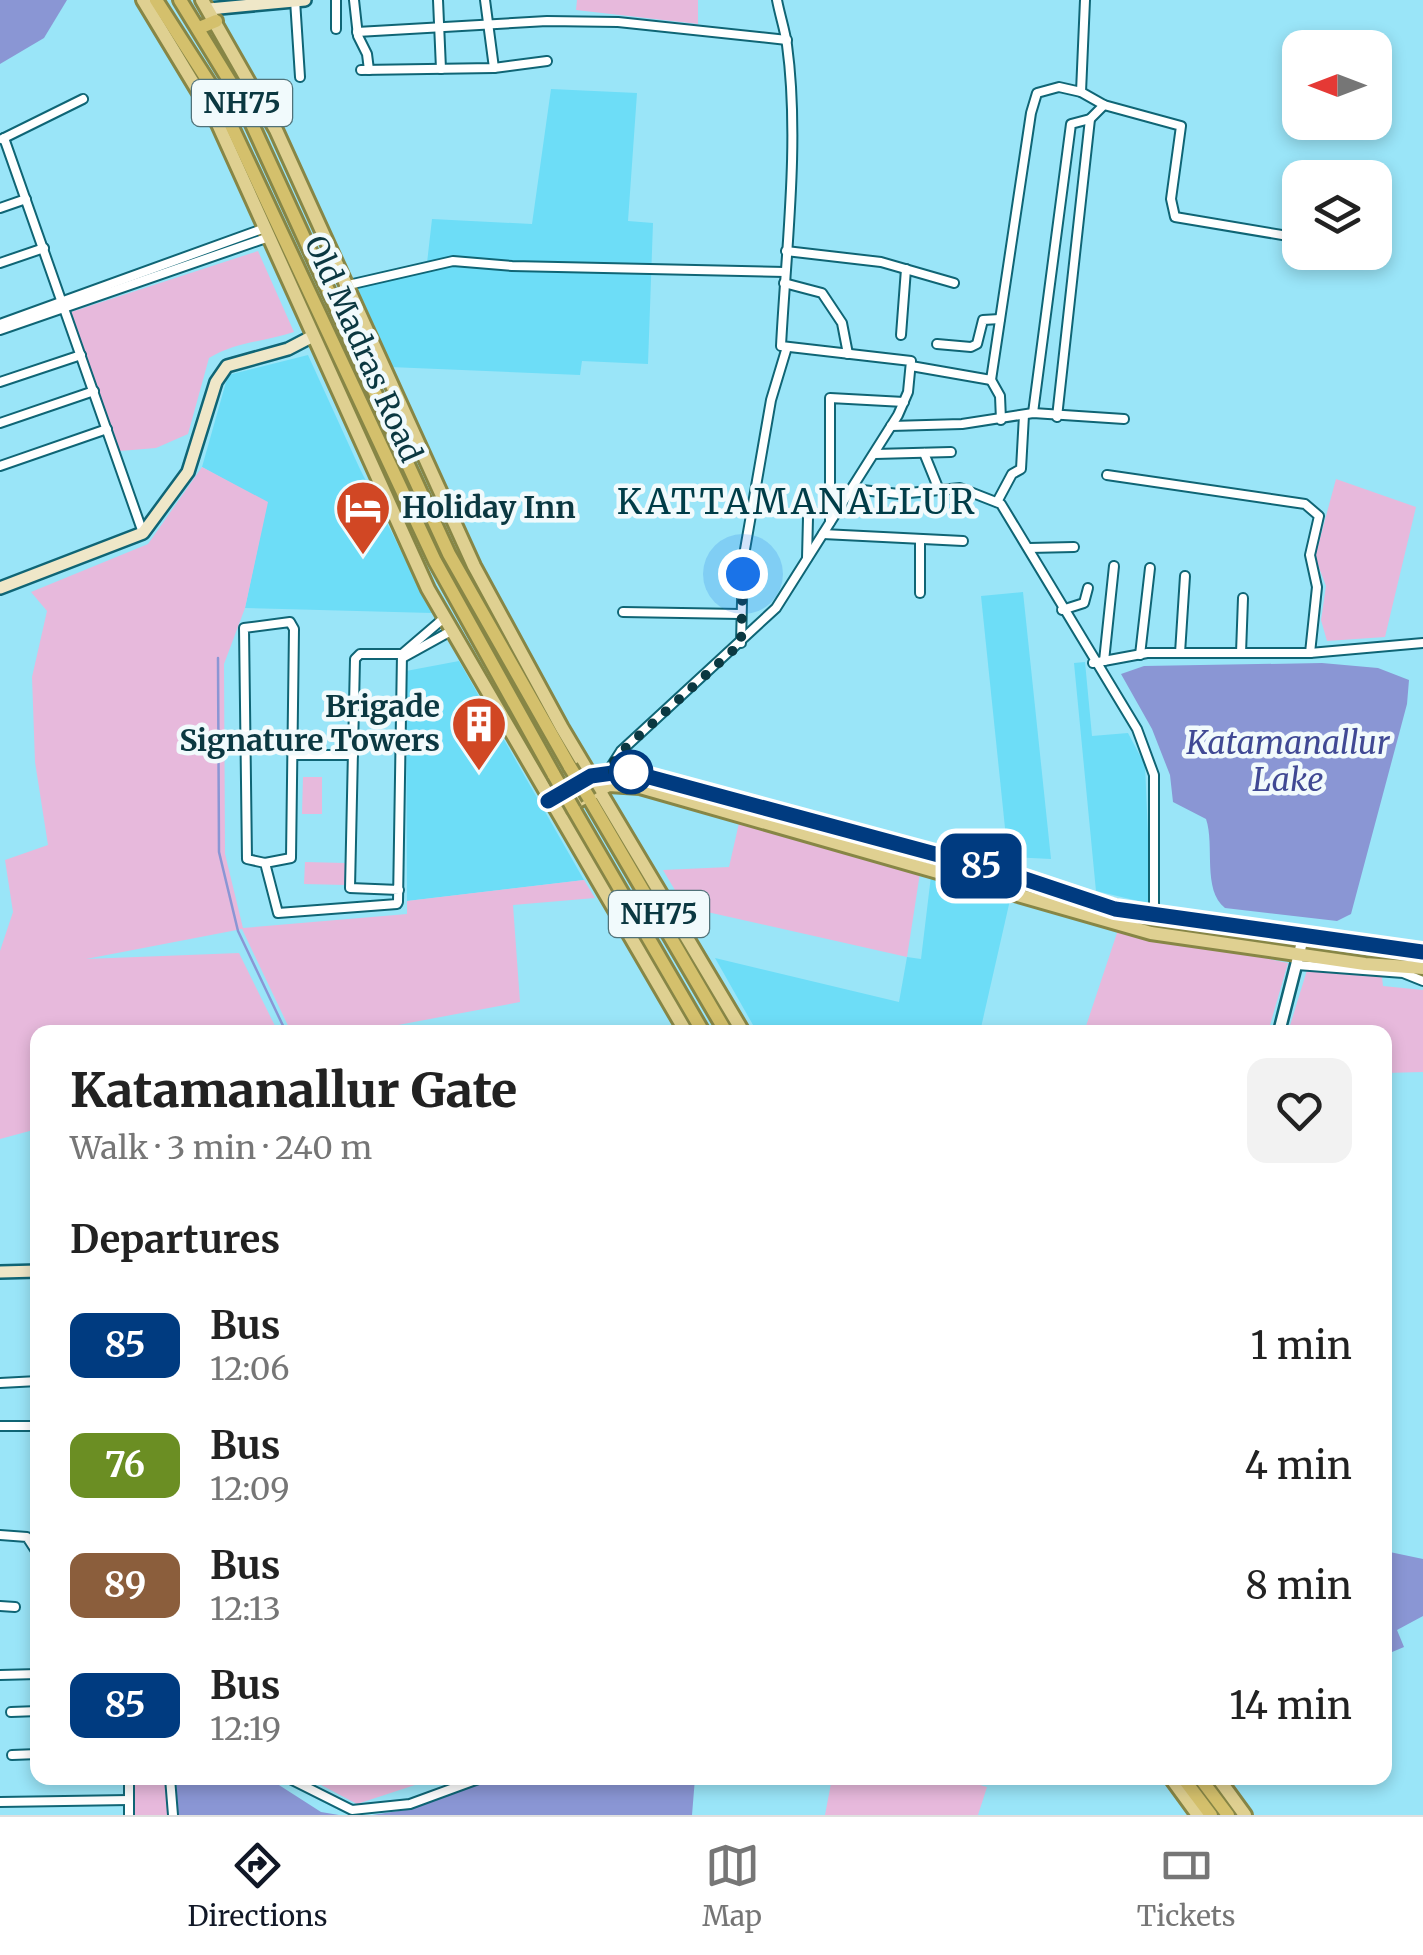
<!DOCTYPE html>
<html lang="en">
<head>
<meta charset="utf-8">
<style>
	:root { --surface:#fff; --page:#f2f2f2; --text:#222; --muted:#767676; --line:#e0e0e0; --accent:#111827 }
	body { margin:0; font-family:Merriweather,serif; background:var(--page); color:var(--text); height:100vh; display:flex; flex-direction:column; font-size:38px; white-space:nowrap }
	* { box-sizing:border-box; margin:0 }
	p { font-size:32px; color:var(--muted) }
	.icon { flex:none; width:55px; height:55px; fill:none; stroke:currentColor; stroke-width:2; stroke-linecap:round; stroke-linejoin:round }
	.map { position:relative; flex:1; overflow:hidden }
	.sheet { position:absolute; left:30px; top:1025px; width:1362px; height:760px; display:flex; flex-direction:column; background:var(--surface); border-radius:20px; box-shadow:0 5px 15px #0003 }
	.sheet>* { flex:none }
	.badge { padding:0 20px; border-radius:15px; font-size:35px; line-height:65px }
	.needle { width:65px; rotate:270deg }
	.controls { position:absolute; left:1282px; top:30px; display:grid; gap:20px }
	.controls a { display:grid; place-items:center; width:110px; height:110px; border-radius:20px; background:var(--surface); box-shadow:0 5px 15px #0003; font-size:50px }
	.you { position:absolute; width:50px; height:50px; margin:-25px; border:8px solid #fff; border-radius:50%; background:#1a73e8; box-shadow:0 0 0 15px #1a73e833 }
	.map>.badge { position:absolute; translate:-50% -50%; box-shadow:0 0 0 5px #fff }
	h2 { padding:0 40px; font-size:38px; line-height:90px }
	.round { display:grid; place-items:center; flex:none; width:105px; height:105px; border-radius:20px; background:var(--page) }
	.head { display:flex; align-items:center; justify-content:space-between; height:170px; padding:0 40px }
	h1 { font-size:48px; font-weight:800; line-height:75px }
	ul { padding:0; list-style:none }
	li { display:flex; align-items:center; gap:30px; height:120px; padding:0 40px }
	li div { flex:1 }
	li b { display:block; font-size:38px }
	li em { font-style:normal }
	li .badge { min-width:110px; font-weight:700; text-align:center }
	.dock { display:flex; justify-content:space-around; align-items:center; height:140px; border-top:2px solid var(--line); background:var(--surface); font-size:28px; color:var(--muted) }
	.dock a { display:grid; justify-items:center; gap:5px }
	.dock .selected { color:var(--accent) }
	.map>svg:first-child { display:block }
</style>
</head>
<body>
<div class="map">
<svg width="1423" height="1815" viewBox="0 0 1423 1815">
	<rect width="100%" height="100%" fill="#9ae5f8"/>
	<g fill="#6dddf7">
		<polygon points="551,89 637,93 628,221 653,223 648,364 582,361 580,375 390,367 356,285 426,272 432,219 532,224"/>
		<polygon points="308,355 359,467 432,613 245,608 267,503 202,467 228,375"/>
		<polygon points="1023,592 1051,859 1008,857 981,596"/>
		<polygon points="459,661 584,880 407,901 406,671"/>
		<polygon points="1085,662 1092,736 1128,733 1145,765 1151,904 1096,891 1074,663"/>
		<polygon points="931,876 1010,900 980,1032 757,1032 715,958 899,1002 907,957 921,959"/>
	</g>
	<g fill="#e7b9dc">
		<polygon points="577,0 698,0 698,24 576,10"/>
		<path d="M258,251L294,332C264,342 237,341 209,358L188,434L156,448L120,451L71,312Z"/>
		<polygon points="202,467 268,502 245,608 224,664 225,854 243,928 407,914 407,901 584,880 595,898 513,905 520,1002 361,1032 291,1032 242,929 86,959 239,953 278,1032 38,1032 37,1129 0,1139 0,951 13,912 5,860 48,845 35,762 32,677 47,611 31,592 148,544"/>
		<polygon points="1336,479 1416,507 1385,637 1327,641 1321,620 1326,586 1315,557"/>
		<polygon points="303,777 322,777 322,814 302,814"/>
		<polygon points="739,823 920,873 907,957 685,907 663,870 729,867"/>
		<polygon points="305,862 345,863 345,885 304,884"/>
		<polygon points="1119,927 1288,963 1268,1032 1084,1032"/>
		<polygon points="1308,967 1382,977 1383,986 1423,990 1423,1072 1385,1073 1385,1032 1288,1032"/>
		<polygon points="133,1778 165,1778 168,1815 134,1815"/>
		<polygon points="308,1778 413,1778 415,1785 357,1804"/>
		<polygon points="832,1778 956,1778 987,1787 978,1815 825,1815"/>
	</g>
	<g fill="#8a96d4">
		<polygon points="0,0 67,0 44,38 0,64"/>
		<path d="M1322,663L1378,668L1409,680L1407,704L1351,914L1337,921L1225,908C1202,890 1215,845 1206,819L1173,802L1170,775L1152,729L1121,674L1144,666Z"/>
		<polygon points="1385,1551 1423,1559 1423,1616 1397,1630 1404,1647 1385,1655"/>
		<polygon points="176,1778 268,1778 321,1812 339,1815 178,1815"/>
		<polygon points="490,1778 695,1778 692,1815 372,1815 405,1810"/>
	</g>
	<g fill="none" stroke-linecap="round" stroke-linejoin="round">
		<polyline stroke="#8a96d4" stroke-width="2.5" points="218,658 219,852 238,931 286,1032"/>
		<g stroke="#0f6575" stroke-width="12">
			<g id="minor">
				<polyline points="295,0 300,77"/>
				<polyline points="336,0 336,29"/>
				<polyline points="354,0 358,36 367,54 369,70"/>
				<polyline points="438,0 441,69"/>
				<polyline points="485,0 494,68"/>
				<polyline points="357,32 547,21 618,22 787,40"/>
				<polyline points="361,70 494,68 547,61"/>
				<polyline points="1081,92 1104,105 1181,126 1171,199 1175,217 1300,238"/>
				<polyline points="4,138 143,533"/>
				<polyline points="2,139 83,99"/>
				<polyline points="0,208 26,199"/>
				<polyline points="786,251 881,262 954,283"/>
				<polyline points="0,263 44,248"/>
				<polyline points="784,283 822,293 842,323 848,354"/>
				<polyline points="344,286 453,261 512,266 785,272"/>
				<polyline points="0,324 265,228"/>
				<polyline points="0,330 269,237"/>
				<polyline points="901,335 906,269"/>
				<polyline points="937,344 971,347 977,344 983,320 1000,319"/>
				<polyline points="911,366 991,380 1031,113 1037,93 1059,87 1081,92 1085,0"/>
				<polyline points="991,380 1000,396 1001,420"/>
				<polyline points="0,382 81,355"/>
				<polyline points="1033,413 1071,124 1090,119 1104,105"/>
				<polyline points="1057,417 1090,119"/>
				<polyline points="0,423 94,391"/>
				<polyline points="891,426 962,424 1033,413 1124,419"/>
				<polyline points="924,453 939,490"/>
				<polyline points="875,454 951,452"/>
				<polyline points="0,466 107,429"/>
				<polyline points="1107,475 1305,504 1319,516 1310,555 1317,587 1310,653"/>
				<polyline points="853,489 899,494 960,488 1001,504 1137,729 1154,775 1154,918"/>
				<polyline points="997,502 1012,474 1021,469 1024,415"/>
				<polyline points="830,522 830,398 904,402"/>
				<polyline points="823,534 963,541"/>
				<polyline points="1029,548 1074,547"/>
				<polyline points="807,558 808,518"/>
				<polyline points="920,593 920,540"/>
				<polyline points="1062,610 1084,603 1088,588"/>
				<polyline points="623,612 740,614"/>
				<polyline points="741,643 743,561 771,400 787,347"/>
				<polyline points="1180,653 1185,576"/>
				<polyline points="1241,653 1243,598"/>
				<polyline points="402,654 444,618"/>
				<polyline points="1140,655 1150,568"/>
				<polyline points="404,657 451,631"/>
				<polyline points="1104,661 1114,566"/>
				<polyline points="1093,663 1147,653 1310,653 1423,643"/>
				<polyline points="296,755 353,755"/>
				<path d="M607,773L621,751L776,608L898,415L908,392L911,361L781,346C786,250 800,140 787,45C785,30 780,16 777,0"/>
				<polyline points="265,863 291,858 294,629 290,622 244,628 247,859 265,863 278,913 397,904 398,902 402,654 360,654 355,659 350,888 399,890"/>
				<polyline points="1297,965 1403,973 1423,981"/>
				<polyline points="0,1383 38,1381"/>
				<polyline points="0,1426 38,1426"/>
				<polyline points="0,1535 27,1537 38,1554"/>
				<polyline points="0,1606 15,1607"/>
				<polyline points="0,1675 38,1674"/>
				<polyline points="11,1712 38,1711"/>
				<polyline points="12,1755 38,1754"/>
				<polyline points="170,1778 173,1815"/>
				<polyline points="288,1778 352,1810 410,1804 481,1778"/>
				<polyline points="0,1802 129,1800"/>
				<polyline points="129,1815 129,1778"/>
			</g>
		</g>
		<g stroke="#0f6575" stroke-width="15">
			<polyline id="tertiary" points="1279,1032 1303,938"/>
		</g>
		<g stroke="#0f6575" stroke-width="16">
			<g id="secondary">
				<polyline points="209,9 305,0"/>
				<polyline points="0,588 143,533 188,472 216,382 227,366 288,349 313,336"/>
				<polyline points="0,1272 38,1271"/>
			</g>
		</g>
		<g stroke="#878646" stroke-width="18">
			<g id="primary">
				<polyline points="143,0 218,124 428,589 686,1032"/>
				<polyline points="202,0 276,130 474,566 562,728 743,1032"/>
				<polyline points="548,801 591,776 627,771 1154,918 1423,953"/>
				<polyline points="564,808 609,785 640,787 1151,933 1365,964 1423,968"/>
				<polyline points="1171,1778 1198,1815"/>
				<polyline points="1218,1778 1245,1815"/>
			</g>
		</g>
		<g stroke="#878646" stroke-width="18">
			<g id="trunk">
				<polyline points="156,0 217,95 435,561 554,775"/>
				<polyline points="180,0 240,98 449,554 570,767"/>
				<polyline points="199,28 216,21"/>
				<polyline points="589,798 726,1032"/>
				<polyline points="574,810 703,1032"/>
				<polyline points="1183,1778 1211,1815"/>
				<polyline points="1200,1778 1228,1815"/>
			</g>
		</g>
		<use href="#minor" stroke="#fff" stroke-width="8"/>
		<use href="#tertiary" stroke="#fff" stroke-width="10"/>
		<use href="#secondary" stroke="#efe7c8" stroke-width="11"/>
		<use href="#primary" stroke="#dfd091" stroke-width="12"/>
		<use href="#trunk" stroke="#d4c06c" stroke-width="12"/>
		<g stroke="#878646" stroke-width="18" stroke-linecap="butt">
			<g id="trunk-bridge">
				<polyline points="570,767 589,798"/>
				<polyline points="554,775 574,810"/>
			</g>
		</g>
		<use href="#trunk-bridge" stroke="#d4c06c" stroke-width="12"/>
	</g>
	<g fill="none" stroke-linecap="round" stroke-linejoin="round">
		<g stroke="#fff" stroke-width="22">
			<polyline id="line" points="548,801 591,776 627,771 1013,875 1115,909 1423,952"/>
		</g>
		<use href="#line" stroke="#003b80" stroke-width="15"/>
		<polyline stroke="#0b3841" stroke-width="10" stroke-dasharray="0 18" points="631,772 607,771 621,752 741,643 743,574"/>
	</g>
	<defs>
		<g id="hotel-pin" transform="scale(2.875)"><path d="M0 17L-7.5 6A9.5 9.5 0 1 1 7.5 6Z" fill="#d14724" stroke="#f1fafc"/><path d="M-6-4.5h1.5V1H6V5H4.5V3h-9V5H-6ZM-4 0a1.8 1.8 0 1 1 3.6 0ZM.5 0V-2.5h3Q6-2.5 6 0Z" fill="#fff"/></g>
		<g id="building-pin" transform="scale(2.875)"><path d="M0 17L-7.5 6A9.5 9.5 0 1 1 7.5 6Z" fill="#d14724" stroke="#f1fafc"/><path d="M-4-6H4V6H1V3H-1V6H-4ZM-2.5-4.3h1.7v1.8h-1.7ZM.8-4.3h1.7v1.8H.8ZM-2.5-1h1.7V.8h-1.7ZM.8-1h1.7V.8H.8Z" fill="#fff"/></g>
	</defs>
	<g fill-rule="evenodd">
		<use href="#hotel-pin" x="363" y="508"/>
		<use href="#building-pin" x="479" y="724"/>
	</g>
	<circle fill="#fff" stroke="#003b80" stroke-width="5" cx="631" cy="772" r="20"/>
	<g text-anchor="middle" stroke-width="9" stroke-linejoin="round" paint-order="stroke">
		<g fill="#f1fafc" stroke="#507279" stroke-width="2.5">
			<rect x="192" y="80" width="100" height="46" rx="8"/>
			<rect x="609" y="891" width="100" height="46" rx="8"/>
		</g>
		<g font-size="28" font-weight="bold" fill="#0b3841">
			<text x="242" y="113">NH75</text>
			<text x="659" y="924">NH75</text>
		</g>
		<g font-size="30" fill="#0b3841" stroke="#f1fafc">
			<text transform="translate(363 349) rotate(66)" y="10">Old Madras Road</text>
		</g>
		<g font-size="30" font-weight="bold" fill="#0b3841" stroke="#f1fafc" text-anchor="start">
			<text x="402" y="518">Holiday Inn</text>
			<text x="440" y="717" text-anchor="end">Brigade<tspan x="440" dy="34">Signature Towers</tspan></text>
		</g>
		<g font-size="32" font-style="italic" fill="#404994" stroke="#f1fafc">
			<text x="1288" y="754">Katamanallur<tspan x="1288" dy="37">Lake</tspan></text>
		</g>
		<g font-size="35" letter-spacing="2.5" fill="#003d48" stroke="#f1fafc">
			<text x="797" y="514">KATTAMANALLUR</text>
		</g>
	</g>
</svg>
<div class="controls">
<a><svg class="needle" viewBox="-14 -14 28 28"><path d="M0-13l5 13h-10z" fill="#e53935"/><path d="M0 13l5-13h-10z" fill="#767676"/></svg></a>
<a><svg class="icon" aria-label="layers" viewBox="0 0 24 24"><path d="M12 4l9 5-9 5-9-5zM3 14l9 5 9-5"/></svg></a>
</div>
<div class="you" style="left:743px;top:574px"></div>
<b class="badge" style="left:981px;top:866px;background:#003b80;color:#fff">85</b>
<section class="sheet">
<div class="head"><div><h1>Katamanallur Gate</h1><p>Walk · 3 min · 240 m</p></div><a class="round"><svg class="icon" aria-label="heart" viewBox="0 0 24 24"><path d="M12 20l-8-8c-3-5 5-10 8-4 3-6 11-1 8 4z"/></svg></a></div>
<h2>Departures</h2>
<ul>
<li><span class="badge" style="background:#003b80;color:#fff">85</span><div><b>Bus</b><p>12:06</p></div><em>1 min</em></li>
<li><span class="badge" style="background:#6b8e23;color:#fff">76</span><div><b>Bus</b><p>12:09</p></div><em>4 min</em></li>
<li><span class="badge" style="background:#8b5e3c;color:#fff">89</span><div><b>Bus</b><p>12:13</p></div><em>8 min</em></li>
<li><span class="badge" style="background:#003b80;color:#fff">85</span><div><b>Bus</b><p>12:19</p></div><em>14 min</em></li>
</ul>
</section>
</div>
<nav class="dock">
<a class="selected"><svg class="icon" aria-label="directions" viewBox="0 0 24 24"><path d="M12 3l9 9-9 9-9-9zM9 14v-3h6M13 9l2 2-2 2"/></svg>Directions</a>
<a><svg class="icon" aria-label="map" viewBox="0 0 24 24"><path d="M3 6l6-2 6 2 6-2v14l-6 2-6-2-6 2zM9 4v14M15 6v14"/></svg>Map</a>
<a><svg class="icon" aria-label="tickets" viewBox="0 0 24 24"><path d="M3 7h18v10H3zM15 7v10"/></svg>Tickets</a>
</nav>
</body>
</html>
